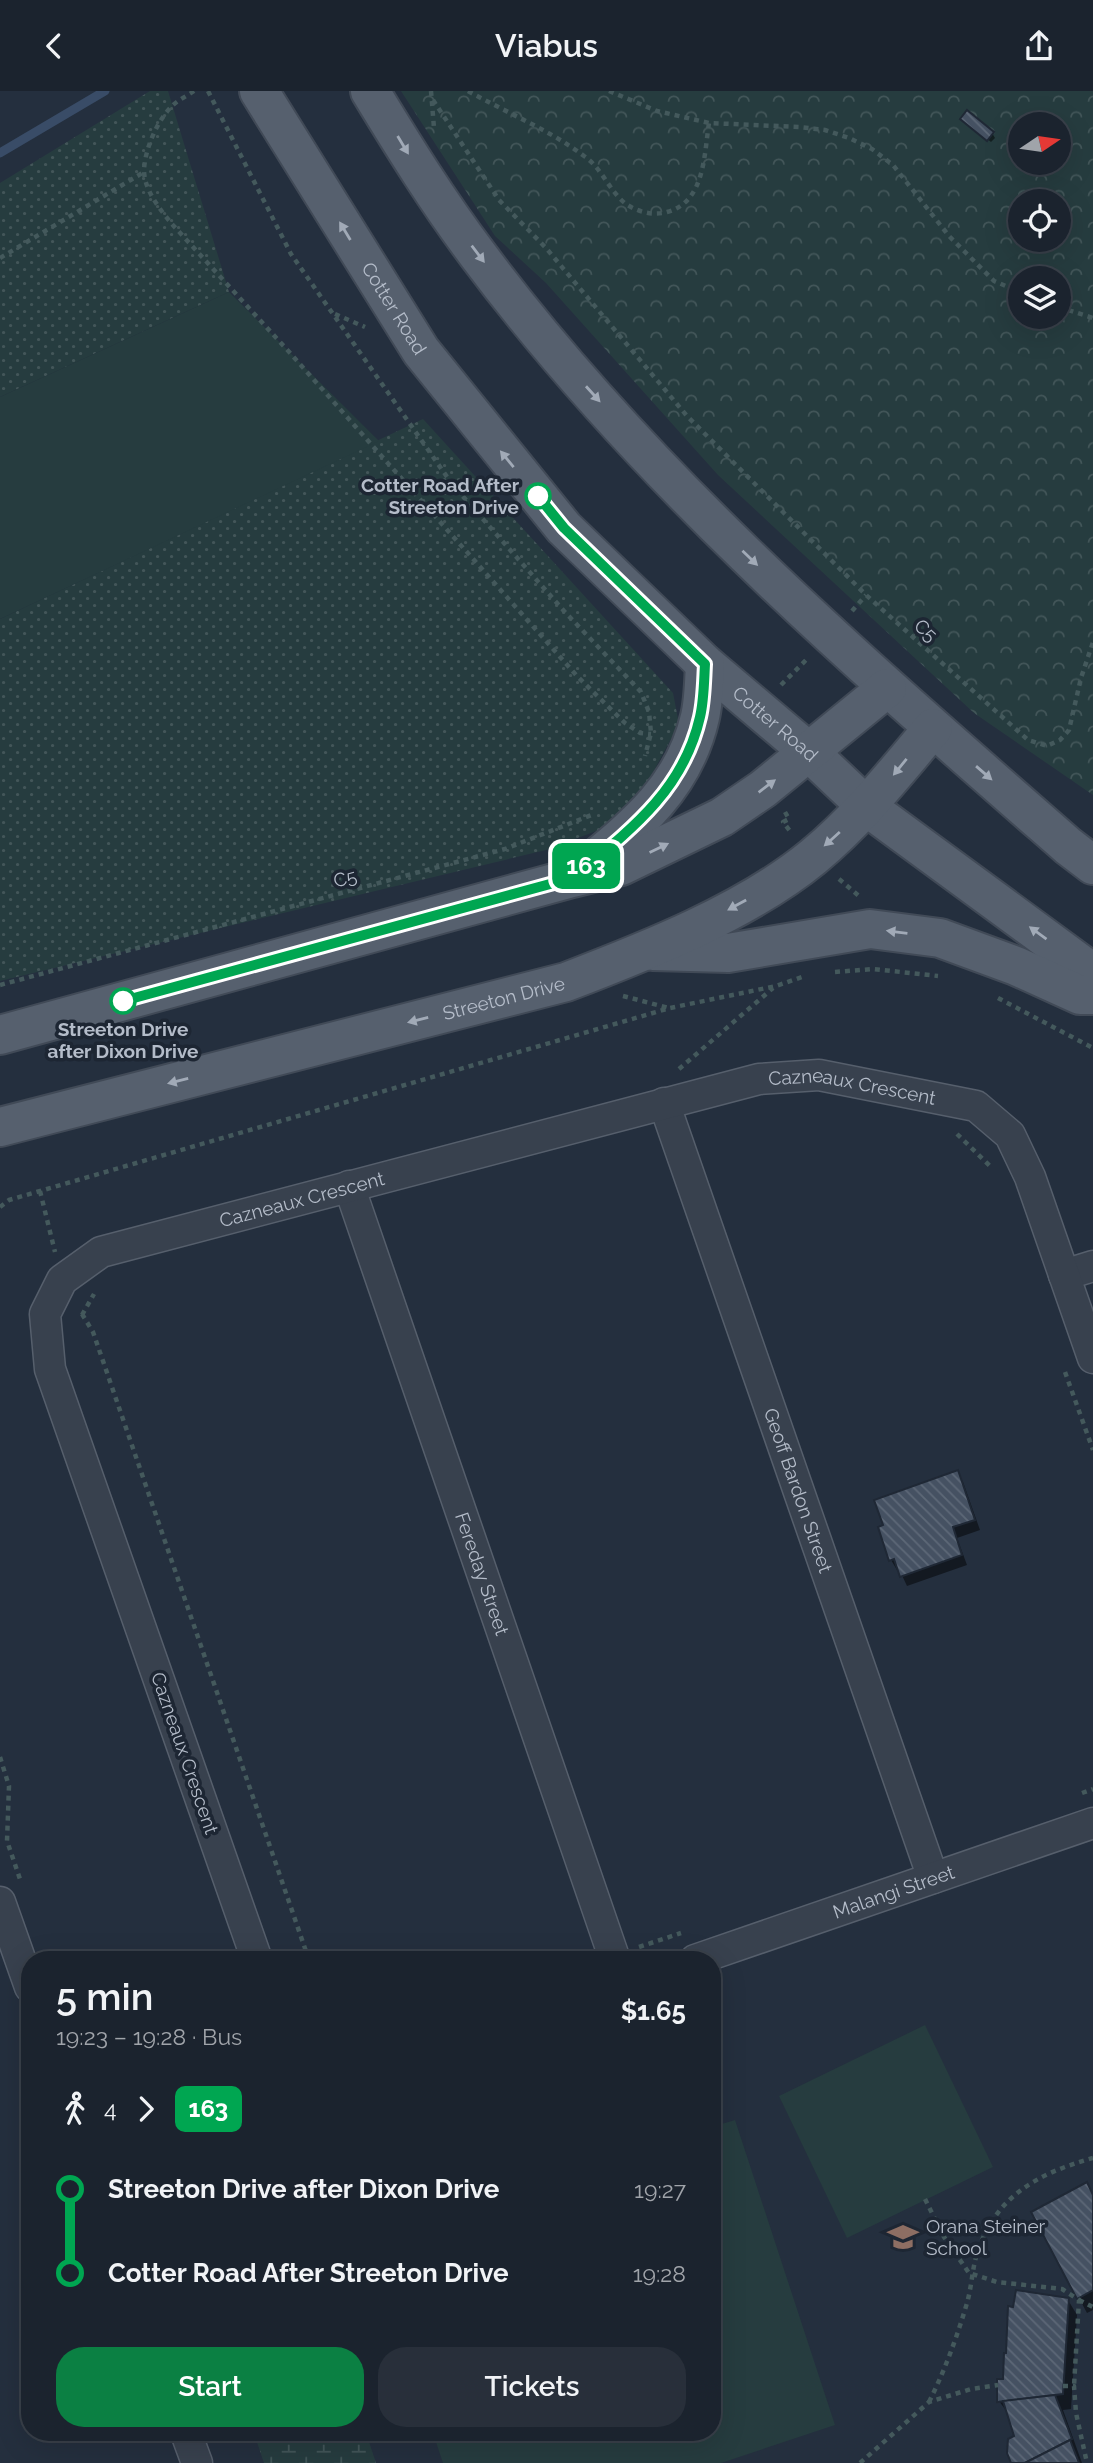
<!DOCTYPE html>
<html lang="en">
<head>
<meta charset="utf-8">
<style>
	:root { --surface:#1b232e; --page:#282f3a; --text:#f1f3f6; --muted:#a0a4aa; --line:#39404a; --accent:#0b8043 }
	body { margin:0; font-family:Raleway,sans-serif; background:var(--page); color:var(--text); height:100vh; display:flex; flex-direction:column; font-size:26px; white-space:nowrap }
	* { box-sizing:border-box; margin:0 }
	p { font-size:23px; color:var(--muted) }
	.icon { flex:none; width:38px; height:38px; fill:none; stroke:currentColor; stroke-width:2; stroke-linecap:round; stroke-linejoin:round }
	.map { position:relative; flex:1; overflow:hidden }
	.side { position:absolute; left:21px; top:1860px; width:700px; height:490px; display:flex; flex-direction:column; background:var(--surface); border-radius:28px; box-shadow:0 7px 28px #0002,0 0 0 2px var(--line) }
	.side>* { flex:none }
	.badge { padding:0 14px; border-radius:10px; font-size:24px; line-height:46px }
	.needle { width:46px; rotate:77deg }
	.fabs { position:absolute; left:1008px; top:21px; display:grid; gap:14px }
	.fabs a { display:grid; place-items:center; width:63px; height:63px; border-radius:50%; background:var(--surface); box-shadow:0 7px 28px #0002,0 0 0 2px var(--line); font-size:35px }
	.map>.badge { position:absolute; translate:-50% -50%; box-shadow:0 0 0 4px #fff }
	.legs { display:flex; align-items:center; gap:10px; height:77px; padding:0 35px; font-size:23px }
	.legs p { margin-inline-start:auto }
	.summary { display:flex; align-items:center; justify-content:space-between; height:119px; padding:0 35px }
	h1 { font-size:38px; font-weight:600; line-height:52px }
	.cta { display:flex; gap:14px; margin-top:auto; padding:14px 35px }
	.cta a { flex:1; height:80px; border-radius:28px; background:var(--accent); color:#fff; font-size:28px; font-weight:600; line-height:80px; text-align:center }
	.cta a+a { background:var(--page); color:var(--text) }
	ul { padding:0 35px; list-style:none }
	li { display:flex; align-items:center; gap:24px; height:84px; font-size:26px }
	li i { display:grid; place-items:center; width:10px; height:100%; margin:0 9px; background:currentColor }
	li i::after { content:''; width:18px; height:18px; margin:-9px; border:5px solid; border-radius:50%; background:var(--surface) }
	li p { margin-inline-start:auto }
	li:first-child i { background:linear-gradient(#0000 50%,currentColor 0) }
	li:last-child i { background:linear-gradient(currentColor 50%,#0000 0) }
	header { display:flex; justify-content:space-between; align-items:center; height:91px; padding:0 35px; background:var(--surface); font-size:32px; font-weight:600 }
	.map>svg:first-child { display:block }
</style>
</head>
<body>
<header><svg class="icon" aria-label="back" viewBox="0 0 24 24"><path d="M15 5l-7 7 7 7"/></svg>Viabus<svg class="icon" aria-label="share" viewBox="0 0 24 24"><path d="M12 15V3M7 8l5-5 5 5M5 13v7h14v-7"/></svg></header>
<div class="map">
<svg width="1093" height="2372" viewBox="0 0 1093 2372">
	<defs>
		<pattern id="grass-dots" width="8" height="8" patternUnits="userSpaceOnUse" patternTransform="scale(1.75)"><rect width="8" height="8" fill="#263c3f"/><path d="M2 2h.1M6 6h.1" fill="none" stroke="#435659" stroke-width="1.8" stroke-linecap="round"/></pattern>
		<pattern id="wetland-marsh" width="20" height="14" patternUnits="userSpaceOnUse" patternTransform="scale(1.75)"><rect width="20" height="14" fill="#263c3f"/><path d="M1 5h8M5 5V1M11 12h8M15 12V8" fill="none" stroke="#435659"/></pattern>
		<pattern id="park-crowns" width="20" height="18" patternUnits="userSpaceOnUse" patternTransform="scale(1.75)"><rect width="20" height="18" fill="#263c3f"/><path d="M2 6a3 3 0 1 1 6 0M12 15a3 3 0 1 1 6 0" fill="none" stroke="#435659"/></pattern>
		<pattern id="building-back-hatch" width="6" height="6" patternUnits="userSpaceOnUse" patternTransform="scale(1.75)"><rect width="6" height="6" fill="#455162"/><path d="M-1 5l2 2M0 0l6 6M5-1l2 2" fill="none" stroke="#5d6877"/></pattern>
	</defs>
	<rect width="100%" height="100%" fill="#242f3e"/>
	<g fill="url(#grass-dots)">
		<polygon points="150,0 168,0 229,201 0,306 0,92"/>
		<polygon points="423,328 673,602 679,633 650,687 612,734 546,759 0,890 0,528"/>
	</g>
	<polygon fill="url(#wetland-marsh)" points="254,2342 366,2342 376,2372 264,2372"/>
	<path fill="url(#park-crowns)" fill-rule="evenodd" d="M401,0H1093V704L974,622L718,384L546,192L495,145ZM1020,33H1059V72H1020ZM1020,110H1059V149H1020ZM1020,187H1059V226H1020Z"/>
	<g fill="#263c3f">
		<polygon points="229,201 379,350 0,528 0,306"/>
		<polygon points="925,1934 993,2076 847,2147 779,2005"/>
		<polygon points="735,2029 835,2334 721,2372 443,2372 433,2342 712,2342 712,2036"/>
	</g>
	<g fill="#0007">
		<polygon points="963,28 992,42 995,47 991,51"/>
		<polygon points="957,1381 963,1391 980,1439 957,1447 967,1474 907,1495 899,1478 897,1479 891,1469 880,1437"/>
		<polygon points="1093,2106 1093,2219 1087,2222 1079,2207"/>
		<polygon points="1068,2209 1077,2224 1071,2318 1063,2319 1082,2372 1013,2372 1016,2346 1010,2325 999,2310 1005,2290"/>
	</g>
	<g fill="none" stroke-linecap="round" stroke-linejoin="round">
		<polyline stroke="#394c67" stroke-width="9" points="0,62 105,0"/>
	</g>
	<g fill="url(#building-back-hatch)" stroke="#1f2835" stroke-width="2">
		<polygon points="967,19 994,41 987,50 960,28"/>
		<polygon points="958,1379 975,1429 953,1436 962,1464 900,1486 894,1468 889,1470 878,1436 883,1434 874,1409"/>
		<polygon points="1087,2091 1093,2104 1093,2199 1077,2208 1031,2121"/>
		<polygon points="1016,2199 1069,2207 1063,2303 997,2311 997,2288 1003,2288 1004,2262 1006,2262 1008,2215 1013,2216"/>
		<polygon points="1055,2304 1072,2348 1025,2372 1011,2372 1007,2362 1008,2348 1014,2345 1003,2310"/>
		<polygon points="1070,2349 1079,2372 1025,2372"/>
	</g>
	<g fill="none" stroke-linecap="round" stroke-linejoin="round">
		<g stroke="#565f6c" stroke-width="33">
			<g id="street">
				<path id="s1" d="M664,1012L933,1787"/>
				<path id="s2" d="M349,1095L615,1869"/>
				<polyline points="1064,1184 1093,1175"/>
				<polyline points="0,1811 30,1896"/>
				<path id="s3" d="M257,1869L50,1278L45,1223L62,1189L101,1161L759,988L819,984L976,1015L1010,1044L1030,1086L1093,1267"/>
				<path id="s4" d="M695,1869L1093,1732"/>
				<polyline points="186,2342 197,2372"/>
			</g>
		</g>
		<g stroke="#414a57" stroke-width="42">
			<g id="primary">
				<path id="s5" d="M259,0L421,260L564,437L705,573L809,661L867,716L1093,882"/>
				<path d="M370,0C404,56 438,111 478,164C645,388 859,572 1068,755L1093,774"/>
				<path d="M584,777C637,734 684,696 700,626C704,609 704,590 705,573"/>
				<polyline points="653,860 728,862 870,838 940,847 1016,875 1080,904 1093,904"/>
				<polyline points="0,944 572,787 621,775 722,726 763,698 887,597"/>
				<path id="s6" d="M0,1036L566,891C647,860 746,821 813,766C859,728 895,682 933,637"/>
			</g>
		</g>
		<g stroke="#44595c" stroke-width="4.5" stroke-dasharray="5 5" stroke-linecap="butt">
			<path d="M194,0C187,5 178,9 172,15C157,30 145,58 144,79C144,99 160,118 171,132L291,263L577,585L625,632L640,642L651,643"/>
			<polyline points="208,0 291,163 452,393 564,520 641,601 649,621 651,642 645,665"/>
			<polyline points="431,0 434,37"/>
			<path d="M468,0C507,22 548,38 584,65C602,77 609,100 626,113C638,121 653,125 667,121C705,111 704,64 709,32"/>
			<polyline points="609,0 657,20 709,32 799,36 825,39 849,47 872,58 893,74 949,145 994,190 1020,201"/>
			<polyline points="433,9 499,109 546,157 687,325 866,504 1028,649 1047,655 1060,649 1069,639 1081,587 1093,551"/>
			<polyline points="0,167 144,81"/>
			<polyline points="1059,216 1093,227"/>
			<polyline points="335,223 365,236"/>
			<polyline points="852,520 866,504"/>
			<polyline points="781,594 808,567"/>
			<polyline points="785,721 789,728 783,731 790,740"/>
			<polyline points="839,788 859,805"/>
			<polyline points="835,881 873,878 938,885"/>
			<polyline points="0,894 505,758 594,723"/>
			<polyline points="623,905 669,917"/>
			<polyline points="998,907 1093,957"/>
			<polyline points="679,978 773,897"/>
			<polyline points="957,1043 991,1076"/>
			<polyline points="40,1100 55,1161"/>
			<polyline points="0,1116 9,1109 670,917 776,895 802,886"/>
			<polyline points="82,1223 93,1241 309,1869"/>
			<polyline points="82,1224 94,1203"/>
			<polyline points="1065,1281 1093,1359"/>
			<polyline points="0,1666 9,1695 7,1750 21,1791"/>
			<polyline points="1082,1702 1093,1698"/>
			<polyline points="639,1856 681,1842"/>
			<polyline points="925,2108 944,2146 969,2182 997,2191 1062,2198 1079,2209 1074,2295"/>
			<polyline points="1079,2209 1093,2216"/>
			<polyline points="1063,2295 1074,2295 1076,2322 1087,2372"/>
			<path d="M929,2311C945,2279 957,2246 967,2212C971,2198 972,2183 975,2170C991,2108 1035,2083 1093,2067"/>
			<polyline points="860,2372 929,2311 971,2298 998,2294"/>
		</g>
		<use href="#street" stroke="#38414e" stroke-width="30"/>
		<use href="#primary" stroke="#56606e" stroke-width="38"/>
	</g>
	<defs><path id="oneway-solid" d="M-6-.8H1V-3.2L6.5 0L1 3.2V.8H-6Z" transform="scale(1.75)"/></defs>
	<g fill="#a1aab7">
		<use href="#oneway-solid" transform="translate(403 54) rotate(59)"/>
		<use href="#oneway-solid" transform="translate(345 140) rotate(-121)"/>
		<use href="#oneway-solid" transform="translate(478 163) rotate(53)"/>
		<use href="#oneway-solid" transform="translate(593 303) rotate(48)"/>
		<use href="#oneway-solid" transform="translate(507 368) rotate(-129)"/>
		<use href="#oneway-solid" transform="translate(750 467) rotate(44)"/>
		<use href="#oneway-solid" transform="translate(900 676) rotate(129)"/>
		<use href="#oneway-solid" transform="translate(984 682) rotate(41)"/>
		<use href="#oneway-solid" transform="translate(767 695) rotate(-37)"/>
		<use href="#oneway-solid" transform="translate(832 748) rotate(138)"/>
		<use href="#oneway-solid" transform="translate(659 757) rotate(-26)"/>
		<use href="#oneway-solid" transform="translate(737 814) rotate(151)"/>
		<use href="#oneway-solid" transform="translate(897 841) rotate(-173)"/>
		<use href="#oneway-solid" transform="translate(1038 842) rotate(-144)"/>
		<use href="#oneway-solid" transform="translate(418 929) rotate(166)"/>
		<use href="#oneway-solid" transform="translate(178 990) rotate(166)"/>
	</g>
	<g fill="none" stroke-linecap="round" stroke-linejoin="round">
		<g stroke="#fff" stroke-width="16">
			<path id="line-1" d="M123,910L572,787C628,741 683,701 700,626C704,609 704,590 705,573L564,437L538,405"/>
		</g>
		<use href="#line-1" stroke="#00a651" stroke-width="10"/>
	</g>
	<defs>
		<g id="school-bare" transform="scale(2.415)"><path d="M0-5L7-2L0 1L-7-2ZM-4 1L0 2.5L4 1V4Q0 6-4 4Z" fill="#8d6e63" stroke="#1d2633" stroke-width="2.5" paint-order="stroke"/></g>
	</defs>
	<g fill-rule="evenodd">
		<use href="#school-bare" x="903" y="2146"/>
	</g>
	<g fill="#fff" stroke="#00a651" stroke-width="3.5">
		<circle cx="538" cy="405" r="12"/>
		<circle cx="123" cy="910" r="12"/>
	</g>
	<g text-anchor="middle" stroke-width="7" stroke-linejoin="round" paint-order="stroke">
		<g font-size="19" fill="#b4bcc9" stroke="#1d2633">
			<text dy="7" stroke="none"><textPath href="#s5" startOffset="256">Cotter Road</textPath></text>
			<text transform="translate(926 539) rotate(42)" y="7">C5</text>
			<text dy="7" stroke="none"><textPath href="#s5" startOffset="822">Cotter Road</textPath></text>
			<text transform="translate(345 787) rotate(-15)" y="7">C5</text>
			<text dy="7" stroke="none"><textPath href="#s6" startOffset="520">Streeton Drive</textPath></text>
			<text dy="7" stroke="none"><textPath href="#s3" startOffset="1542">Cazneaux Crescent</textPath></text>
			<text dy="7" stroke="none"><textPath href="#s3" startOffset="975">Cazneaux Crescent</textPath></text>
			<text dy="7" stroke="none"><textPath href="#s1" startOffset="410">Geoff Bardon Street</textPath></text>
			<text dy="7" stroke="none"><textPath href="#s2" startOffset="410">Fereday Street</textPath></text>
			<text transform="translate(185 1662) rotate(71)" y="7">Cazneaux Crescent</text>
			<text dy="7" stroke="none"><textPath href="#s4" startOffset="210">Malangi Street</textPath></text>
		</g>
		<g font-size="19" font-weight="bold" fill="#b4bcc9" stroke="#1d2633" text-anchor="end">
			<text x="519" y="401">Cotter Road After<tspan x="519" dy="22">Streeton Drive</tspan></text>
			<text x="123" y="945" text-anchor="middle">Streeton Drive<tspan x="123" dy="22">after Dixon Drive</tspan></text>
		</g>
		<g font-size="19" fill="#b4bcc9" stroke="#1d2633" text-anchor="start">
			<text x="926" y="2142">Orana Steiner<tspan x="926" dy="22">School</tspan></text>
		</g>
	</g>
</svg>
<div class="fabs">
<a><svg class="needle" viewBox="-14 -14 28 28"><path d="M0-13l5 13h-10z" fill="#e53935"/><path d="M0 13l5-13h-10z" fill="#a0a4aa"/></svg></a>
<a><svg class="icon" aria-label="locate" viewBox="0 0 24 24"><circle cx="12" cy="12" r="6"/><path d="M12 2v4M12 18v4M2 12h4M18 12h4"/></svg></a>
<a><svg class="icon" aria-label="layers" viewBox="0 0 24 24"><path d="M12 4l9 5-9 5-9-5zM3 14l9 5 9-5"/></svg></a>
</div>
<b class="badge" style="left:586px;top:775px;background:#00a651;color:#fff">163</b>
<section class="side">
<div class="summary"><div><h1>5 min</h1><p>19:23 – 19:28 · Bus</p></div><b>$1.65</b></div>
<div class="legs"><svg class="icon" aria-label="walk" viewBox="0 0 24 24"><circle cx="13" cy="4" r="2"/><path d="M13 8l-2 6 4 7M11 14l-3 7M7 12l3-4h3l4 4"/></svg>4<svg class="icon" aria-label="forward" viewBox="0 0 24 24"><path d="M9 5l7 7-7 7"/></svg><b class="badge" style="background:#00a651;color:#fff">163</b></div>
<ul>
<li><i style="color:#00a651"></i><b>Streeton Drive after Dixon Drive</b><p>19:27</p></li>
<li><i style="color:#00a651"></i><b>Cotter Road After Streeton Drive</b><p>19:28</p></li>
</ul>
<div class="cta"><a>Start</a><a>Tickets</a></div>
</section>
</div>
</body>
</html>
